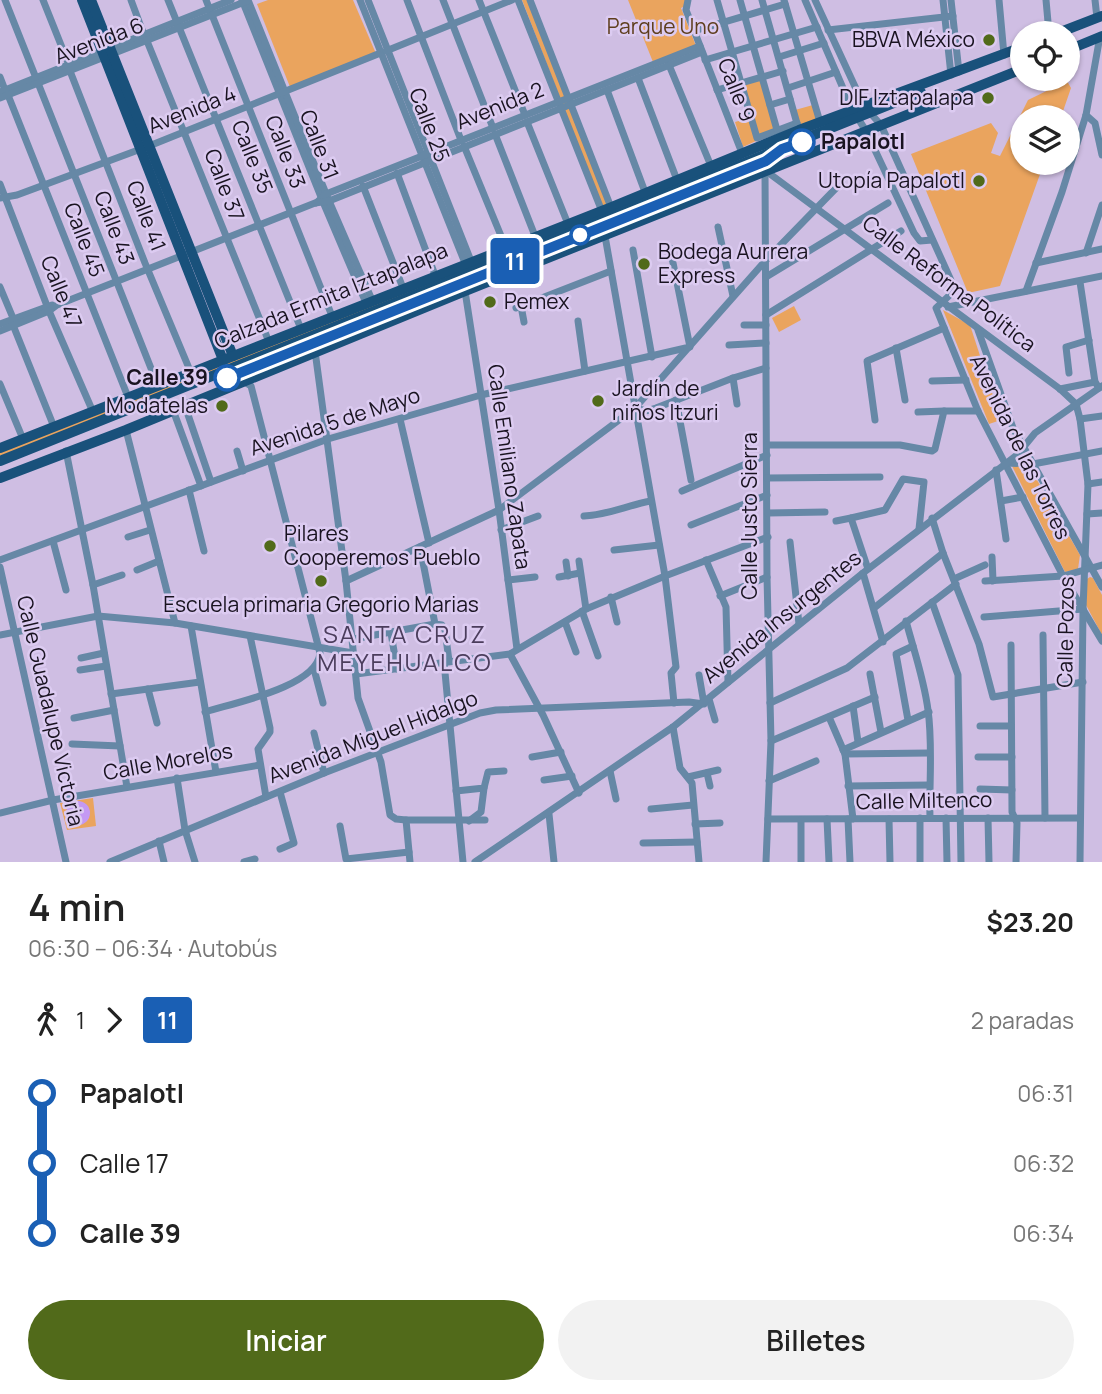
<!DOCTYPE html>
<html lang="es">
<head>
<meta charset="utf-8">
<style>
	:root { --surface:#fff; --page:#f2f2f2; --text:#222; --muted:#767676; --accent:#516a1a }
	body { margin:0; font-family:Manrope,sans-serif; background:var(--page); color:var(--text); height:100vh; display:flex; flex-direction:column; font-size:26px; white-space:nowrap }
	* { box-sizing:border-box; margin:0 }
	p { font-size:23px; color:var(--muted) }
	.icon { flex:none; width:38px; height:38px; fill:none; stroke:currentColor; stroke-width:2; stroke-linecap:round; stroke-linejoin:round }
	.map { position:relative; height:862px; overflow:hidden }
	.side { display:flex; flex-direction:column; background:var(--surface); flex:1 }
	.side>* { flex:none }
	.badge { padding:0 14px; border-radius:5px; font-size:24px; line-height:46px }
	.fabs { position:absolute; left:1010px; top:21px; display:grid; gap:14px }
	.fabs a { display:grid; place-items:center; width:70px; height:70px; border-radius:50%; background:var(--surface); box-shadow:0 2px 5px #0004; font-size:35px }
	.map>.badge { position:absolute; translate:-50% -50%; box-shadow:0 0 0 4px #fff }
	.legs { display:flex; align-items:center; gap:10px; height:77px; padding:0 28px; font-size:23px }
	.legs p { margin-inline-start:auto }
	.headline { display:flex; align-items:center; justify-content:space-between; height:119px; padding:0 28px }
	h1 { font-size:38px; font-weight:600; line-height:52px }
	.button { display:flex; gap:14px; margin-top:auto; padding:14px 28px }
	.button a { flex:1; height:80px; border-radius:42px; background:var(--accent); color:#fff; font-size:28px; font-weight:600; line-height:80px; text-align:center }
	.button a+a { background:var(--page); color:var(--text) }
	ul { padding:0 28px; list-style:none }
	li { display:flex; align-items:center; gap:24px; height:70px; font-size:26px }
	li i { display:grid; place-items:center; width:10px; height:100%; margin:0 9px; background:currentColor }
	li i::after { content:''; width:18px; height:18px; margin:-9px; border:5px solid; border-radius:50%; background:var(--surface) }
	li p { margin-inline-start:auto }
	li:first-child i { background:linear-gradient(#0000 50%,currentColor 0) }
	li:last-child i { background:linear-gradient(currentColor 50%,#0000 0) }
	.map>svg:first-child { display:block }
</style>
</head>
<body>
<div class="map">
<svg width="1102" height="862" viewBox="0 0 1102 862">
	<rect width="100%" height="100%" fill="#cfbee3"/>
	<g fill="#eaa45e">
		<polygon points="268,0 353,0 377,56 290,87 257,4"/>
		<polygon points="522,0 529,0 608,203 602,206"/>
		<polygon points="628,0 685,0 687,5 681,8 696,46 653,62"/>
		<polygon points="761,78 775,129 758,136 744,83"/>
		<polygon points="1067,81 1071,88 1061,117 1022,117 1022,163 1044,163 1000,286 968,293 911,154 991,123 998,133 991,153 1000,156 1028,100"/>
		<polygon points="813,105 818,120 799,126 795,110"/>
		<polygon points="749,118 756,141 743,147 735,122"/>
		<polygon points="594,217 594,221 0,456 0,452"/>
		<polygon points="794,306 801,320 779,332 772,318"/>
		<polygon points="943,310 970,325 1001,420 989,424"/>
		<polygon points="1012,466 1029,466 1080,555 1078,569 1065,572"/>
		<polygon points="1090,577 1093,578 1102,595 1102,635 1086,605 1087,579"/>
		<polygon points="93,798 96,826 67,830 60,803"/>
	</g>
	<circle fill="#c499f3" cx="78" cy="813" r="12"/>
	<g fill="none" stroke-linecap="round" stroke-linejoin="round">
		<g stroke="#6688a6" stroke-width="7">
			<polyline points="5,0 36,78"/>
			<polyline points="43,0 69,65"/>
			<polyline points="131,0 144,35"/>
			<polyline points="168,0 301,329"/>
			<polyline points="206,0 332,316"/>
			<polyline points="242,0 323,202 366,303"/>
			<polyline points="248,0 329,201 372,300"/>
			<polyline points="360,0 465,263"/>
			<polyline points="368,0 471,261"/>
			<polyline points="407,0 461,140"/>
			<polyline points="443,0 493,128"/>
			<polyline points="479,0 525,115"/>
			<polyline points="518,0 603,214"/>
			<polyline points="530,0 614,215 605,236 665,576 676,667 671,673 674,703"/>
			<polyline points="688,0 686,10 742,153"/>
			<polyline points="717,0 757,138 797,123"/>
			<polyline points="740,0 777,130"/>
			<polyline points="762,0 798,127"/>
			<polyline points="784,0 820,122"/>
			<polyline points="805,0 852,109 866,131 914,233 920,241 932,240"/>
			<polyline points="815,0 864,106 881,125 954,287 953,292 936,308 978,411 1063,576 1102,641"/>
			<polyline points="943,0 951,75"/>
			<polyline points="951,0 959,72"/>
			<polyline points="999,0 1004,55"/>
			<polyline points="1046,0 1049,33"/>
			<polyline points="1095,0 1097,18"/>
			<polyline points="828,30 953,16"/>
			<polyline points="694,31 785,4"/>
			<polyline points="147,41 269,342"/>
			<polyline points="386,51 512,0"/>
			<polyline points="779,57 824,43"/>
			<polyline points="705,60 817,27"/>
			<polyline points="669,65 711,166"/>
			<polyline points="70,71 145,263 191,373"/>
			<polyline points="0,77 5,90"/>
			<polyline points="638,78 677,180"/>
			<polyline points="38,83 158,386"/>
			<polyline points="788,88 836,72"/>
			<polyline points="607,90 645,192"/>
			<polyline points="717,90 783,71"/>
			<polyline points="0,92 231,0"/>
			<polyline points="8,95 128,397"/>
			<polyline points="0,98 247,1"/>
			<polyline points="770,105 790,99"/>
			<polyline points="1086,115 1095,123 1102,155"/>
			<polyline points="527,122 568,224"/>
			<polyline points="495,134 535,236"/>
			<polyline points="464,146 506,248"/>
			<polyline points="765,170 767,577 771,741 766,862"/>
			<polyline points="766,171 1060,389 1076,404 1080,419 1088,484 1083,609 1080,862"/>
			<polyline points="397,173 435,275"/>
			<polyline points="0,184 49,311 93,412"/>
			<polyline points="363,186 403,288"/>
			<polyline points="0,198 17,195 149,146 378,54"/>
			<polyline points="316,203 326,194 700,46"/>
			<polyline points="718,227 733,296"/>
			<polyline points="633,250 652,357"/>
			<polyline points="1086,253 1102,205"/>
			<polyline points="1036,263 1102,249"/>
			<polyline points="766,277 888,203"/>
			<polyline points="1080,282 1095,382 1099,388"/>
			<polyline points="0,287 13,318"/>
			<polyline points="465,291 499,510 517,649"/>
			<polyline points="1026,291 1062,192 1086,115 1100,36"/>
			<polyline points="521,306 524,322"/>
			<polyline points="948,307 1102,276"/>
			<polyline points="516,308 611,271"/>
			<polyline points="766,315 901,231"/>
			<polyline points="578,321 585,371"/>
			<polyline points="0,324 52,305"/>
			<polyline points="13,325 54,427"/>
			<polyline points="744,325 766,325"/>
			<polyline points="978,330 1013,428 1102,587"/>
			<polyline points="0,331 49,311 57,305 315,203 329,201 702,52"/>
			<polyline points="729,345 766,343"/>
			<polyline points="896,348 905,400"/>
			<polyline points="315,351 346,581 358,698 381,762 390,815 396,819 406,820 410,862"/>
			<polyline points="1069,373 1066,347 1089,340"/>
			<polyline points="733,378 737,404"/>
			<polyline points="932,381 966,380"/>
			<polyline points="0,384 23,439"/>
			<polyline points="1060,389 1095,382"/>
			<polyline points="676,400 691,480"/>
			<polyline points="185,406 211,482"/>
			<polyline points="635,408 646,411 656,408 733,378 766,368"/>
			<polyline points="173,410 201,486"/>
			<polyline points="918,412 944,411"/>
			<polyline points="400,419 429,543"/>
			<polyline points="1080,419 1102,416"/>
			<polyline points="875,420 867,361 944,328"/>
			<polyline points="126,430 175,623"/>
			<polyline points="767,445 900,445 932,451 935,449 944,411 978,411"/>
			<polyline points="66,451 93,585 127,787"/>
			<polyline points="237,451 243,471"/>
			<polyline points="1006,463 1033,464 1102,451"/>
			<polyline points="996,470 1006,539"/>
			<polyline points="767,478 880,477"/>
			<polyline points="1088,484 1102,482"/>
			<polyline points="189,490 204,551"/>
			<polyline points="682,491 767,455"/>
			<polyline points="1001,501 1023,497"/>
			<polyline points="768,513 825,512"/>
			<polyline points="1087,514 1102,513"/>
			<path d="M584,516C608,515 628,505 651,501"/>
			<polyline points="932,518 943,553 979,644 993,697 1083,682"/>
			<polyline points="836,521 851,518"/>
			<polyline points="691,525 767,495"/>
			<polyline points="501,530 538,516"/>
			<polyline points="128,537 150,530"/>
			<polyline points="53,541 66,590"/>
			<polyline points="790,542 799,624"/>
			<polyline points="420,547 435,624 442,625 445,630 449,661"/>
			<polyline points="614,550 659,545"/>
			<polyline points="992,557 993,581"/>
			<polyline points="0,560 328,439 481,395 690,347 670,248"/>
			<polyline points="706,560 726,607 728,682"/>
			<polyline points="579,561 586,609"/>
			<polyline points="566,562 568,576"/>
			<polyline points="0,567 66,862"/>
			<polyline points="868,569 851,518 885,510 903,479 924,482 919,529"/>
			<polyline points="137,570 159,561"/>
			<polyline points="863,573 883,642"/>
			<polyline points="559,577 580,573"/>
			<polyline points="954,579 985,565"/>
			<polyline points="508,580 535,577"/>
			<polyline points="346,581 499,510 635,408 766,260 842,182"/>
			<polyline points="985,581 1063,576 1102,565"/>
			<polyline points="93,585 122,575"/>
			<polyline points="720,596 767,577"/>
			<polyline points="611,597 617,622"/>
			<polyline points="932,602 958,675 961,862"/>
			<polyline points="874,608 943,553"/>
			<polyline points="582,611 598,656"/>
			<polyline points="984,617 1083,609"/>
			<path d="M906,621C914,651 924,679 928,710C933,745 929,783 930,818"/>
			<polyline points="565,622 576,652"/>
			<polyline points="191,626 216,772"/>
			<polyline points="391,633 397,669"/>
			<polyline points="0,635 98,616 175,623 353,653"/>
			<polyline points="1043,635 1045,818"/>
			<polyline points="250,636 270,728 270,732 258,749 266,797"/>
			<polyline points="353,639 435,624"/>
			<polyline points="1011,645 1012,812 1017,823 1016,862"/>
			<polyline points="510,654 543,715 579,793"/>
			<polyline points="81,658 104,653"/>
			<polyline points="444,662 463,862"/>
			<polyline points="314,669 323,703"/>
			<polyline points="80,670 106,666"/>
			<polyline points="356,674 510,654 586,609 665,576 768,537"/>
			<polyline points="870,674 881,732"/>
			<polyline points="148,689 157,723"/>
			<polyline points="111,694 200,682"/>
			<polyline points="709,699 715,720"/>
			<polyline points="770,703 847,668 956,584"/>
			<polyline points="853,706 858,742"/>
			<path d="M205,712C233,703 317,687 320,653L251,386L227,370L226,366"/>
			<polyline points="829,717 845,754 853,819"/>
			<polyline points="74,718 114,710"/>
			<polyline points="908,720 896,654 913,646"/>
			<polyline points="980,726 1011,726"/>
			<polyline points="673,727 680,768 692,783 699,862"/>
			<polyline points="314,733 324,773"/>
			<polyline points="771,741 875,697"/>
			<polyline points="72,744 120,746"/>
			<polyline points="843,750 929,712"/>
			<polyline points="845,754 929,753"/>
			<polyline points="532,757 561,752"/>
			<polyline points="978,757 1012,757"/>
			<polyline points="610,771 616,799"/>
			<polyline points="707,773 710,786"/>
			<polyline points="688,777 718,770"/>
			<polyline points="177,778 185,830 195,862"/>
			<polyline points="544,780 572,776"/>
			<polyline points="769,781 816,761"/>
			<polyline points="848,786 929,785"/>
			<polyline points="980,789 1012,790"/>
			<polyline points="456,791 484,788 488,772 504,771"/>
			<polyline points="280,792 294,843 280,849"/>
			<polyline points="651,809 693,805"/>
			<polyline points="0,813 53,800 260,765"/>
			<polyline points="549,814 554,862"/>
			<polyline points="920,818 920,862"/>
			<polyline points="946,818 947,862"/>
			<polyline points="988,818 989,862"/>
			<polyline points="768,819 1080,818"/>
			<polyline points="827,819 829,862"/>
			<polyline points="848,819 850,862"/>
			<polyline points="889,819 890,862"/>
			<polyline points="406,820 485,820"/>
			<polyline points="801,820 801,862"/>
			<polyline points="469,821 481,812 484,788"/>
			<polyline points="695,824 720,823"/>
			<polyline points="340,826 346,859 409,852"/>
			<polyline points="159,841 164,862"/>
			<polyline points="643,843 697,842"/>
			<polyline points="110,862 324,773 480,713 496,710 689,702 704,704 699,675"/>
			<polyline points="244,862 255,859"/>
			<polyline points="475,862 673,727 863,573 1017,455 1035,433 1102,386"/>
		</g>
		<g stroke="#19517b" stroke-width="10">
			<polyline points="82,0 223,360"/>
			<polyline points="91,0 233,356"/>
			<polyline points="1058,33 1102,16"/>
			<polyline points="1068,50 1102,36"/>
			<polyline points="0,448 612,207 799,130 1022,47"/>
			<polyline points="0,461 921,92"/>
			<polyline points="0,478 126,430 465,291 1022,69"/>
		</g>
	</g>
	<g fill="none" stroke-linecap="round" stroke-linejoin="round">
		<g stroke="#fff" stroke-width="16">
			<polyline id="line-1" points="227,378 766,161 782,149 802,142"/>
		</g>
		<use href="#line-1" stroke="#1a5fb4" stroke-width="10"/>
	</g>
	<g fill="#516a1a" stroke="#dccbf1" stroke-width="2.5">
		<circle cx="989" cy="40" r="7"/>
		<circle cx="988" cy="98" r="7"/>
		<circle cx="979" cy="181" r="7"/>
		<circle cx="644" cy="264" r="7"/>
		<circle cx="490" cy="302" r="7"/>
		<circle cx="598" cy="401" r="7"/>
		<circle cx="222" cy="406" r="7"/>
		<circle cx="270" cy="546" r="7"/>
		<circle cx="321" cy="581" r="7"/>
	</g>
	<g fill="#fff" stroke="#1a5fb4" stroke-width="3.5">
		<circle cx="802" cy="142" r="12"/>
		<circle cx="580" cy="235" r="9"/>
		<circle cx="227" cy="378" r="12"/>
	</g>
	<g text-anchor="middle" stroke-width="5" stroke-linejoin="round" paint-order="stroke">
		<g font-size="21" fill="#5e3e1d" stroke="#dccbf1">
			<text x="663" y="34">Parque Uno</text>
		</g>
		<g font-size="21" fill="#191320" stroke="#dccbf1" text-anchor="end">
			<text x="975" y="47">BBVA México</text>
			<text x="974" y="105">DIF Iztapalapa</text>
			<text x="965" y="188">Utopía Papalotl</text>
			<text x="658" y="259" text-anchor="start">Bodega Aurrera<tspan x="658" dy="24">Express</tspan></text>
			<text x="504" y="309" text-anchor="start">Pemex</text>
			<text x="612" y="396" text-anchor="start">Jardín de<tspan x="612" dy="24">niños Itzuri</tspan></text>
			<text x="208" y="413">Modatelas</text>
			<text x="284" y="541" text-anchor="start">Pilares<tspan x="284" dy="24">Cooperemos Pueblo</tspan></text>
			<text x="321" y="612" text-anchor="middle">Escuela primaria Gregorio Marias</text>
		</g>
		<g font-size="21" fill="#191320" stroke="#dccbf1">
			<text transform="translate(99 41) rotate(-21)" y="7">Avenida 6</text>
			<text transform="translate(736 90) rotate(68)" y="7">Calle 9</text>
			<text transform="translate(500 106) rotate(-22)" y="7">Avenida 2</text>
			<text transform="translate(192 110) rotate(-22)" y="7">Avenida 4</text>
			<text transform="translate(429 125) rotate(69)" y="7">Calle 25</text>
			<text transform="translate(319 145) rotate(69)" y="7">Calle 31</text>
			<text transform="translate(285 152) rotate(69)" y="7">Calle 33</text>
			<text transform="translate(252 157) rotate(68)" y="7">Calle 35</text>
			<text transform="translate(224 185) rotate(69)" y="7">Calle 37</text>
			<text transform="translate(146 216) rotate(69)" y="7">Calle 41</text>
			<text transform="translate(114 228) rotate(69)" y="7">Calle 43</text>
			<text transform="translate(84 240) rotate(69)" y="7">Calle 45</text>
			<text transform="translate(949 284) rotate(37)" y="7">Calle Reforma Política</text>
			<text transform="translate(61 292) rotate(68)" y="7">Calle 47</text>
			<text transform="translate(331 296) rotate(-22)" y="7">Calzada Ermita Iztapalapa</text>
			<text transform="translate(335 422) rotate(-18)" y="7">Avenida 5 de Mayo</text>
			<text transform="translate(1020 447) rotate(64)" y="7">Avenida de las Torres</text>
			<text transform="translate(509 467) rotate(82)" y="7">Calle Emiliano Zapata</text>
			<text transform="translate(750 516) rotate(-90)" y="7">Calle Justo Sierra</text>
			<text transform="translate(782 617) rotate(-39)" y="7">Avenida Insurgentes</text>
			<text transform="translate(1066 632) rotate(-89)" y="7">Calle Pozos</text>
			<text transform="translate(50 711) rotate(77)" y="7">Calle Guadalupe Victoria</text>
			<text transform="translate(373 737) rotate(-21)" y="7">Avenida Miguel Hidalgo</text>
			<text transform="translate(168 762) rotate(-10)" y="7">Calle Morelos</text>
			<text transform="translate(924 801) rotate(-1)" y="7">Calle Miltenco</text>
		</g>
		<g font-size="21" font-weight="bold" fill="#191320" stroke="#dccbf1" text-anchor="start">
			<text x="821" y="149">Papalotl</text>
			<text x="208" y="385" text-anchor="end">Calle 39</text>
		</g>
		<g font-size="24" letter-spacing="2" fill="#4b3d5c" stroke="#dccbf1">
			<text x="405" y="643">SANTA CRUZ<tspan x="405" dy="28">MEYEHUALCO</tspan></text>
		</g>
	</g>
</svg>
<div class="fabs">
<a><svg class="icon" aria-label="locate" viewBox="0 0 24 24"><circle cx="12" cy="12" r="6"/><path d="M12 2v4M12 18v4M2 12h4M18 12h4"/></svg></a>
<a><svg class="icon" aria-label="layers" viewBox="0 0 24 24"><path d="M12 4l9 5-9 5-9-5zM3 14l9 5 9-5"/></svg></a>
</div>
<b class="badge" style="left:515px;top:261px;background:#1a5fb4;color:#fff">11</b>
</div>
<section class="side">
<div class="headline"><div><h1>4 min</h1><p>06:30 – 06:34 · Autobús</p></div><b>$23.20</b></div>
<div class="legs"><svg class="icon" aria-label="walk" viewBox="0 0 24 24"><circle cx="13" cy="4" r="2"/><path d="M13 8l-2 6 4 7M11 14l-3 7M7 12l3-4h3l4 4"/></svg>1<svg class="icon" aria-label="forward" viewBox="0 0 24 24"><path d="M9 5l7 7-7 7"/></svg><b class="badge" style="background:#1a5fb4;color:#fff">11</b><p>2 paradas</p></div>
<ul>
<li><i style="color:#1a5fb4"></i><b>Papalotl</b><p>06:31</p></li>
<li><i style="color:#1a5fb4"></i><span>Calle 17</span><p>06:32</p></li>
<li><i style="color:#1a5fb4"></i><b>Calle 39</b><p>06:34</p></li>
</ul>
<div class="button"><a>Iniciar</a><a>Billetes</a></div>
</section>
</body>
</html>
